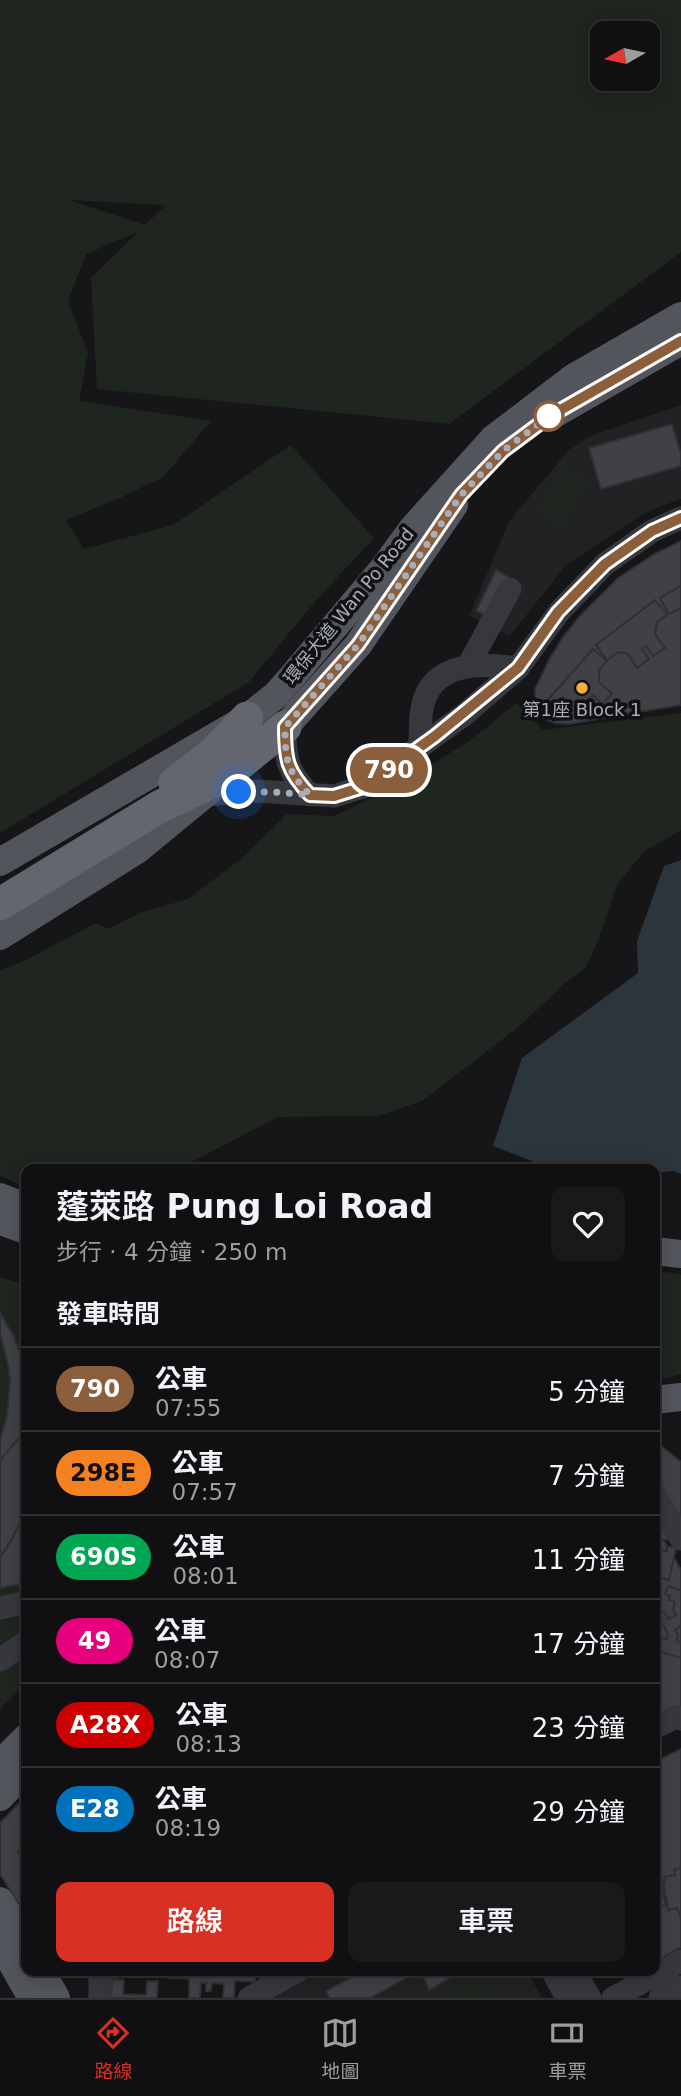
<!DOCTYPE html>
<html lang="zh-TW">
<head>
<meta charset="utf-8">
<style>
	:root { --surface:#101012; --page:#19191b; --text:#f1f3f6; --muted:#9c9d9f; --line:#303032; --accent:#d93025 }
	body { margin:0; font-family:"DejaVu Sans","Noto Sans TC",sans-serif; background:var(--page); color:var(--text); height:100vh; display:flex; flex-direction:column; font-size:26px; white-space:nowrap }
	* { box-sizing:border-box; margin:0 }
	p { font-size:23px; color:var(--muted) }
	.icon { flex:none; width:38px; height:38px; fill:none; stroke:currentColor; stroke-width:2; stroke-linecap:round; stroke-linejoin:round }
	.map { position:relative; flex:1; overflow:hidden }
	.details { position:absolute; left:21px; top:1164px; width:639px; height:812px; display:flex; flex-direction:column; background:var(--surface); border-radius:14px; box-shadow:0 4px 18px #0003,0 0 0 2px var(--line) }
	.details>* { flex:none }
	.badge { padding:0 14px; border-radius:23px; font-size:24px; line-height:46px }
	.needle { width:46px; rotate:261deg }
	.fabs { position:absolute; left:590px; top:21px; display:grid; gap:14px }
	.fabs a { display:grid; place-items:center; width:70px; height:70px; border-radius:14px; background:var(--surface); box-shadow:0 4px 18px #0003,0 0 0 2px var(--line); font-size:35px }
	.you { position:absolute; width:35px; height:35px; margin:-18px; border:5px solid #fff; border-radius:50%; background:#1a73e8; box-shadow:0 0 0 10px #1a73e833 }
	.map>.badge { position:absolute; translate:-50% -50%; box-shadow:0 0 0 4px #fff }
	h2 { padding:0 35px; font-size:26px; line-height:63px }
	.round { display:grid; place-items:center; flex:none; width:74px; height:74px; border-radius:14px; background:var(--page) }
	.head { display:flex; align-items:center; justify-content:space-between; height:119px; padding:0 35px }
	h1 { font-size:33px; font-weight:600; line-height:52px }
	.action { display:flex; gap:14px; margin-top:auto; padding:14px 35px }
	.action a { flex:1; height:80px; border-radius:14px; background:var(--accent); color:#fff; font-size:28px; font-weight:600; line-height:80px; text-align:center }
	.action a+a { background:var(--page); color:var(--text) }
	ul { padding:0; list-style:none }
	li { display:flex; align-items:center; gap:21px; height:84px; padding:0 35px; border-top:2px solid var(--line) }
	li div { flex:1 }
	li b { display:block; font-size:26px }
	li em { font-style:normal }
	li .badge { min-width:77px; font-weight:700; text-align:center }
	.tabs { display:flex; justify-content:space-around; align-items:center; height:98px; border-top:2px solid var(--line); background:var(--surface); font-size:19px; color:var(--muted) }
	.tabs a { display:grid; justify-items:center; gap:4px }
	.tabs .selected { color:var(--accent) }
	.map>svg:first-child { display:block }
</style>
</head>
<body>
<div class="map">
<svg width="681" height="1998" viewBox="0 0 681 1998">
	<rect width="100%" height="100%" fill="#161618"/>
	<g fill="#222225">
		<polygon points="681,405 681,499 648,511 565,566 510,636 469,616 510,520 569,450 588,437"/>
		<polygon points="314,1970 527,1971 541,1996 540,1998 265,1998"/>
	</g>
	<g fill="#1e261f" fill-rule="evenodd">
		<path d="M0,0H681V252L449,424L97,389L91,278L138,232L86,254L68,301L88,353L79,401L211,421L163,477L122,497L66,520L84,549L173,525L291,445L374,538L313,604L249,682L0,833ZM602,33H648V79H602ZM69,200L165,205V206L145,225Z"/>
		<polygon points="563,464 590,482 562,528 534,511"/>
		<polygon points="517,703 543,730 681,713 681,830 645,851 618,883 598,941 586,967 565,983 521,1025 422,1101 378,1116 278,1117 178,1169 26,1169 26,1184 15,1183 0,1175 0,970 22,962 96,923 108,929 140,913 188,899 241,859 287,814 334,816 400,784 468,742"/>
		<polygon points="666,1272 681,1275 681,1374 667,1378 654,1377 655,1273"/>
		<polygon points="0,1277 26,1285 26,1683 0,1709"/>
		<polygon points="482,1972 496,1998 458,1998 453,1988"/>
	</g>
	<polygon fill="#2c353c" points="681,860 681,1174 673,1171 655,1173 654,1169 553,1169 493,1146 522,1058 638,973 637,941 664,866"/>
	<g fill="#404145" stroke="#303034" stroke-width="2">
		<polygon points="672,424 681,454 681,466 601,489 589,448"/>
		<polygon points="681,541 681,705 568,724 554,723 548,720 538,710 535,703 535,689 550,658 563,637 579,617 618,578 656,553"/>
		<polygon points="496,570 509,577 490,617 476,611"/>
		<polygon points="681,586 681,608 669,614 660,598"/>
		<polygon points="655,600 667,615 657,622 655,634 665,648 653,656 646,646 642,649 649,659 637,668 628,654 618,652 607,660 596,645"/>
		<polygon points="593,649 607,661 599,670 599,682 612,694 602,704 593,695 589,699 598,708 587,719 576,707 566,707 557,717 544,704"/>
		<polygon points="0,1313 13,1335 26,1368 26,1583 0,1588 0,1440 7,1416 10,1382 8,1365 0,1333"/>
		<polygon points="26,1430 26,1508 13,1537 0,1558 0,1460"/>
		<polygon points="654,1440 681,1462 681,1524 654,1479"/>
		<polygon points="654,1522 681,1570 681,1707 654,1721"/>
		<polygon points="654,1526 673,1531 670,1540 654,1539"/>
		<polygon points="667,1546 676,1548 669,1580 660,1578 661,1572 657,1571 658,1567 654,1566 654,1554 660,1557 662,1550 667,1551"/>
		<polygon points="668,1586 681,1590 681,1626 675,1630 678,1635 677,1641 681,1643 681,1658 654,1650 656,1636 667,1639 668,1634 662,1623 656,1621 654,1626 654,1597 657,1598 656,1604 660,1605 658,1612 665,1613 668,1619 676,1615 673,1610 675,1602 669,1600 670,1596 665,1594"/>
		<polygon points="681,1749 681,1947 654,1962 654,1762"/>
		<polygon points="26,1796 26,1844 18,1852 26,1866 26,1903 20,1907 0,1874 0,1823"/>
		<polygon points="681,1868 681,1915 680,1916 677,1908 668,1910 663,1882 665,1882 664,1877 675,1875 674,1870"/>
		<polygon points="655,1882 656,1888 661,1887 666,1905 659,1906 659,1911 654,1911"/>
		<polygon points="169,1970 255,1971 255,1982 235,1981 234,1998 223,1998 224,1984 212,1983 211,1991 206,1991 206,1983 201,1983 200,1998 189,1998 189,1979 168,1978"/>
		<polygon points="365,1970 420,1970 370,1998 330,1998 326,1991"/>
		<polygon points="420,1970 464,1970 429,1990"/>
		<polygon points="112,1979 124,1980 123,1994 146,1995 147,1981 158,1981 157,1998 90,1998 111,1998"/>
	</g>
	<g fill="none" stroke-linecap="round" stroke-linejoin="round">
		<g stroke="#37383d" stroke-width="23">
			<polyline points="468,666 510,589"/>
			<path d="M285,727C285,760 287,771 310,795"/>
			<path d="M420,747C420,734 420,721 422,708C431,661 481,663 518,668"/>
			<polyline points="205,795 257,791 334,796 366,786 465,714 518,668 559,612 605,564 652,531 681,518"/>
			<polyline points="654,1493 681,1539"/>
			<polyline points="0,1608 26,1602"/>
			<polyline points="0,1660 26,1642"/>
			<polyline points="654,1728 676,1717 681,1719"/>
			<polyline points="552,1970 567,1998"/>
			<polyline points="574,1970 590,1998"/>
			<polyline points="100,1998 100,1970"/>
			<polyline points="249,1998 299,1970"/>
			<polyline points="613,1998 681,1961"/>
			<polyline points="660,1998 681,1987"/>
		</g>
		<g stroke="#53555c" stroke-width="28">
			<polyline points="547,418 681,341"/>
			<polyline points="285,727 358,645 454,505"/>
			<polyline points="0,862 247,718 276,695 291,678 383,569 413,528 493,439 573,378 681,316"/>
			<polyline points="0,936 137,850 210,790"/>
			<polyline points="0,1197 26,1207"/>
			<polyline points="0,1221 26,1230"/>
			<polyline points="654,1251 681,1254"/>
			<polyline points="654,1400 681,1397"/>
			<polyline points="0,1764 26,1738"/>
			<polyline points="0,1797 26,1770"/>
			<polyline points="0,1901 26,1946"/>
			<polyline points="0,1942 32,1998"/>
			<polyline points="40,1970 56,1998"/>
		</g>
		<g stroke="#63666e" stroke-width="33">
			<polyline points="175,783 214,753 247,718"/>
			<polyline points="0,904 159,807 226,775 285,727"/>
		</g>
	</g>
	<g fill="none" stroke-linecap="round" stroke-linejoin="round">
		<g stroke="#fff" stroke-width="16">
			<path id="line" d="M681,341L550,416L503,451L461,495L358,645L285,727C285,760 287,771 310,795L334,796L366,786L435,736L518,668L558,612L605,564L652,531L681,518"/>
		</g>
		<use href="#line" stroke="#8b5e3c" stroke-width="10"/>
		<path stroke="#a8adb8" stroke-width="7" stroke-dasharray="0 12.6" d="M239,792H273L310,795C287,771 285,760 285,727L358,645L461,495L503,451L549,416"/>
	</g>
	<circle fill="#fff" stroke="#8b5e3c" stroke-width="3.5" cx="549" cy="416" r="14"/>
	<circle fill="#f2b134" stroke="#111113" stroke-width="2.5" cx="582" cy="688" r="7"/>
	<g text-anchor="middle" stroke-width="7" stroke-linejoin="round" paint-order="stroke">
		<g font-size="18" fill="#a8adb8" stroke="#111113">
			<text transform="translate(349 606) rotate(-51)" y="6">環保大道 Wan Po Road</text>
		</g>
		<g font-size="18" fill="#a8adb8" stroke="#111113">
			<text x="582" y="716">第1座 Block 1</text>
		</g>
	</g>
</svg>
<div class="fabs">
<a><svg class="needle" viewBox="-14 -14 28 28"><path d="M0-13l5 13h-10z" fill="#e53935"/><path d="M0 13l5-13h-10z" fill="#9c9d9f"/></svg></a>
</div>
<div class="you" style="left:239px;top:792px"></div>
<b class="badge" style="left:389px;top:770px;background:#8b5e3c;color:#fff">790</b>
<section class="details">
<div class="head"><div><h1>蓬萊路 Pung Loi Road</h1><p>步行 · 4 分鐘 · 250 m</p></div><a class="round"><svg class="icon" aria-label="heart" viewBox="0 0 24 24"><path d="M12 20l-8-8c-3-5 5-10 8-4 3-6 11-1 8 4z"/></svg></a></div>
<h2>發車時間</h2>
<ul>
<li><span class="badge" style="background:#8b5e3c;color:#fff">790</span><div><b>公車</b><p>07:55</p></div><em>5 分鐘</em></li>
<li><span class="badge" style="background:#f58220;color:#111">298E</span><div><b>公車</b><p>07:57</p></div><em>7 分鐘</em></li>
<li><span class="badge" style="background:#00a651;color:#fff">690S</span><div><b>公車</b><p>08:01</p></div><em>11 分鐘</em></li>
<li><span class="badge" style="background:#e6007e;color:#fff">49</span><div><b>公車</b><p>08:07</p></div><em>17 分鐘</em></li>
<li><span class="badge" style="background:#c00;color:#fff">A28X</span><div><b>公車</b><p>08:13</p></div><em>23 分鐘</em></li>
<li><span class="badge" style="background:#0072bc;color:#fff">E28</span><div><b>公車</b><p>08:19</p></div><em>29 分鐘</em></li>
</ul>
<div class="action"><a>路線</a><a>車票</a></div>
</section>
</div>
<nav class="tabs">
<a class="selected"><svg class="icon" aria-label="directions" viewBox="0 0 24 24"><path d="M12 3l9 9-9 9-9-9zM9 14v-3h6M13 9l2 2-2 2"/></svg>路線</a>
<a><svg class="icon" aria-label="map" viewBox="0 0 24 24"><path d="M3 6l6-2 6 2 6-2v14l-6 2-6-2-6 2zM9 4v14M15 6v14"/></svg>地圖</a>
<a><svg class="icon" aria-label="tickets" viewBox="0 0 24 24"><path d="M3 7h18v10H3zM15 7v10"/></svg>車票</a>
</nav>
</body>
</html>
